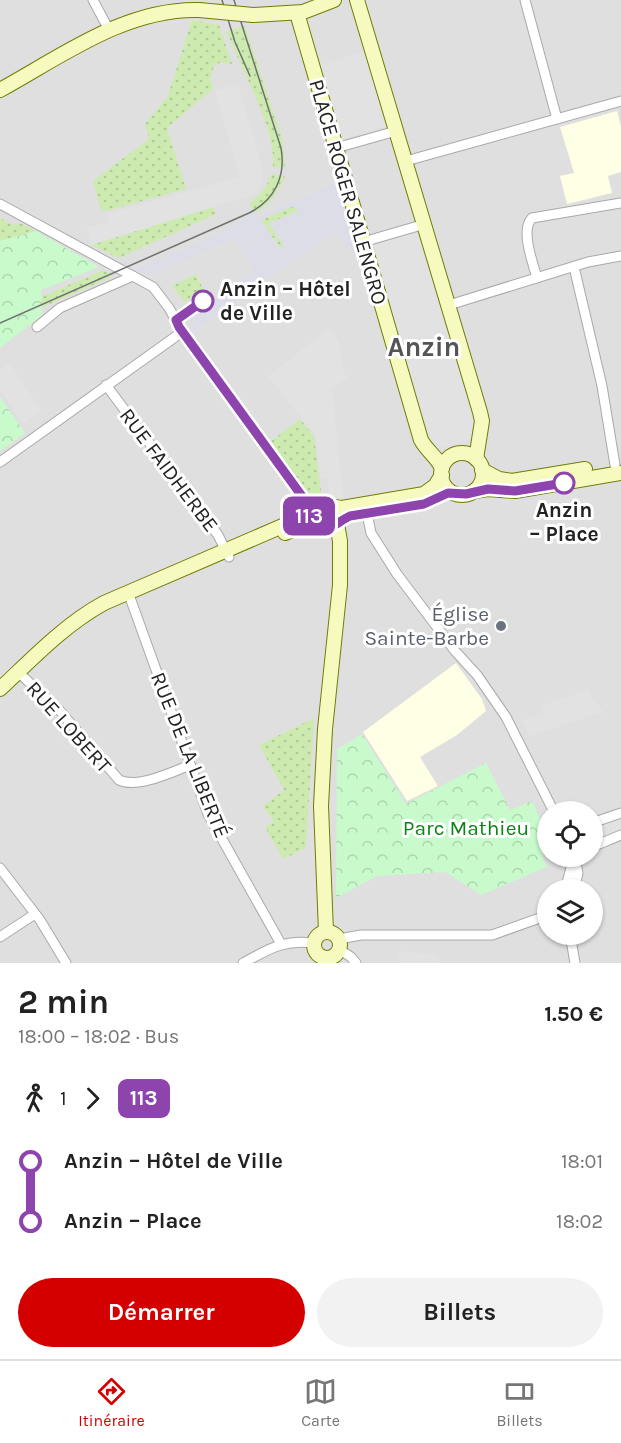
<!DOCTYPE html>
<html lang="fr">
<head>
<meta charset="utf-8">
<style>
	:root { --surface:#fff; --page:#f2f2f2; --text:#222; --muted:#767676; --line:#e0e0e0; --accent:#d40000 }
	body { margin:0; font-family:Karla,sans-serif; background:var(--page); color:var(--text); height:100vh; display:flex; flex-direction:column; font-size:22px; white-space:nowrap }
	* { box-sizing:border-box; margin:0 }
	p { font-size:20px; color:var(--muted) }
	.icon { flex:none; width:33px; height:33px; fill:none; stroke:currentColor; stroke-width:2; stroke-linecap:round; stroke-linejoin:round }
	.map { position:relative; height:963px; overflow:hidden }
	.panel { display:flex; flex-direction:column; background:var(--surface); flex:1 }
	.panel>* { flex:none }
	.badge { padding:0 12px; border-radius:9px; font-size:21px; line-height:39px }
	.fabs { position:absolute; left:537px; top:801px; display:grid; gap:12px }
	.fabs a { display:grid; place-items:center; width:66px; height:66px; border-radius:50%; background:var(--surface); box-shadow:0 2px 4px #0004; font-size:30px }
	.map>.badge { position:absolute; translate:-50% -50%; box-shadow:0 0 0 3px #fff }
	.legs { display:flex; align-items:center; gap:9px; height:66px; padding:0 18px; font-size:20px }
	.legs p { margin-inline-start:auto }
	.headline { display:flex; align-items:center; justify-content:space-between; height:102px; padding:0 18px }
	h1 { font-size:33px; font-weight:700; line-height:45px }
	.button { display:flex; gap:12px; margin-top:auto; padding:12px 18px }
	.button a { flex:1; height:69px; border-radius:36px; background:var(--accent); color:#fff; font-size:24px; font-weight:700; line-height:69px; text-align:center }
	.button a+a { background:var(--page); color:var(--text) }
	ul { padding:0 18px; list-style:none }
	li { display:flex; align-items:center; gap:21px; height:60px; font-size:22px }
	li i { display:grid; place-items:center; width:9px; height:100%; margin:0 8px; background:currentColor }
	li i::after { content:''; width:15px; height:15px; margin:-8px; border:4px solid; border-radius:50%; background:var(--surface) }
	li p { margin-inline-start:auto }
	li:first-child i { background:linear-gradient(#0000 50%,currentColor 0) }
	li:last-child i { background:linear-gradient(currentColor 50%,#0000 0) }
	.tabs { display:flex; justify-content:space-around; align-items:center; height:84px; border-top:2px solid var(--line); background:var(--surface); font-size:16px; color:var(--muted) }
	.tabs a { display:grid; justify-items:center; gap:3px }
	.tabs .on { color:var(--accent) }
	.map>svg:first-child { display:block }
</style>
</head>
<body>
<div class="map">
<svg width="621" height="963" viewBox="0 0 621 963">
	<defs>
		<pattern id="grass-dots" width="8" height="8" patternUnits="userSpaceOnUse" patternTransform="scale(1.5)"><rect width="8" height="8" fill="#cdebb0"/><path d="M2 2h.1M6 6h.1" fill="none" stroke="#b0c997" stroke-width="1.8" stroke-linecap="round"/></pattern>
		<pattern id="park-crowns" width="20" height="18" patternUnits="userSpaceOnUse" patternTransform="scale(1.5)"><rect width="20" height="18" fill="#c8facc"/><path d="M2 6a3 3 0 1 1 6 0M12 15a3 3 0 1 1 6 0" fill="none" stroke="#acd6af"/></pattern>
	</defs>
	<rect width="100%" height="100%" fill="#f2efe9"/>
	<path fill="#e0dfdf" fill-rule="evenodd" d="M0,0H621V963H0ZM548,812H592V856H548ZM548,890H592V934H548Z"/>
	<g fill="#ffffe5">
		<polygon points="617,111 621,127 621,172 608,176 612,193 567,204 560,176 574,173 560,127"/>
		<polygon points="456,663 482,699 486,711 457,735 420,757 438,786 407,801 363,732"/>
	</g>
	<g fill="url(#grass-dots)">
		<polygon points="192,20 219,25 232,64 221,62 214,66 210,79 214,88 167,128 186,189 106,211 101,210 93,181 149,139 145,124 168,96"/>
		<path d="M245,26L283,141L285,168L273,167C277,131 240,66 226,31Z"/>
		<path d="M272,174L285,176C279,193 270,204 255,213L249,204L264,190Z"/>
		<polygon points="294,205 299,211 285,247 281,250 260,220"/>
		<polygon points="213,207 216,214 119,258 91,245"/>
		<polygon points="0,218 13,225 20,223 36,231 0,241"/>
		<polygon points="103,270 114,276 0,326 0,315"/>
		<polygon points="196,274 203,289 184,302 172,286"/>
		<polygon points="300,419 314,436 322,499 312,501 270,442"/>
		<polygon points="314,718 306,848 283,859 265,827 274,822 263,806 284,790 259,745"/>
	</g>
	<g fill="url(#park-crowns)">
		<polygon points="36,231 99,267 41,290 42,315 0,348 0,241"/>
		<polygon points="0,397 25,433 0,451"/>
		<polygon points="362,734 406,804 486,763 510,810 532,801 547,835 547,853 542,856 547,867 481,895 446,872 377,876 336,898 337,749"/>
	</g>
	<g fill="#e2e2e2">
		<polygon points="368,51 389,125 339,140 318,65"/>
		<polygon points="238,84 262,166 262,180 257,191 252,195 91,245 87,228 109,222 107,214 240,177 215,91"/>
		<polygon points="419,231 477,419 473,438 433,450 369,247"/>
		<polygon points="330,328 340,344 342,368 348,379 332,387 343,497 329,499 328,478 321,479 315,435 268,376"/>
		<polygon points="9,362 42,411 23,424 0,390 0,368"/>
		<polygon points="588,690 603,712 530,736 522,721 543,713 543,705"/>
		<polygon points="621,817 621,831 593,841 592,826"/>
		<polygon points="405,951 438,956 440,963 400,963 397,952"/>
	</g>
	<path fill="#dddde8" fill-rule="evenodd" d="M342,180L362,251L354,254L335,232L190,334L187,329L194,323L192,314L255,270L234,239L156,273L144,274L129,268L134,266L136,270L234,227L233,224L255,213L258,217ZM294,206L298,211L269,223L284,247L281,249L261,220Z"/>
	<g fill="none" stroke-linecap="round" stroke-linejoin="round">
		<g stroke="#a9a9a9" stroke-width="11">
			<g id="street">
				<polyline points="93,0 109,30"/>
				<polyline points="525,0 557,119"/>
				<polyline points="336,148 396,131"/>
				<polyline points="406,161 621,101"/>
				<polyline points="0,204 153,287 169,308 185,337 312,510"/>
				<polyline points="363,242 425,224"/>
				<polyline points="574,267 602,386 615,465"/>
				<path d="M537,278C533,263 520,230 532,218L621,203"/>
				<polyline points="449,305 588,262 621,256"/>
				<polyline points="37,327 60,308 133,276"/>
				<polyline points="106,385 218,535 229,557"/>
				<polyline points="0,462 182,332"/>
				<polyline points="367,514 371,533 397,574 455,651 477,675 506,717 554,812"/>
				<polyline points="128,592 208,814 281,944"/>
				<path d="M18,672L60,711L119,780C137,789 172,772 190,765"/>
				<polyline points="592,823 621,813"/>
				<polyline points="592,847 621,835"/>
				<polyline points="0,868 40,920 66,963"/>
				<polyline points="565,890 571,868 580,856"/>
				<polyline points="574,890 578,873 575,857"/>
				<polyline points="570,934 575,963"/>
				<polyline points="0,937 35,914"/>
				<polyline points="339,939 361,935 492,935 548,915"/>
				<polyline points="340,950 351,957 356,963"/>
				<path d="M243,963C269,949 284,939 314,943"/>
			</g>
		</g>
		<g stroke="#707d05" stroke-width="16">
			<g id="secondary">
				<polyline points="357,0 480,412 482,421 476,459"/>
				<path d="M297,13L421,440C427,451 437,457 442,468"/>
				<polyline points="253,15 303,12 334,0"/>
				<path d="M0,90C62,56 126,8 199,10"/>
				<circle cx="462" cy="474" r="21"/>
				<polyline points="482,470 499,479 512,481 585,469"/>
				<polyline points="474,491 488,489 515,491 621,473"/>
				<path d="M285,533C291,530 298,528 305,527C318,526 335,536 339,518"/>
				<path d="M0,689C33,658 64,625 104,603L301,518C311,513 316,504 328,505C334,506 336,508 342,508L424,494L435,486L442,475"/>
				<circle cx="327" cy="945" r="13"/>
				<polyline points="326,932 321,806 325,729 340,585 340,541 337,524"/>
			</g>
		</g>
		<use href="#street" stroke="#fff" stroke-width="9"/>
		<use href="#secondary" stroke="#f7fabf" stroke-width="14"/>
		<g stroke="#707070" stroke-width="1.5">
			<polyline points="222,0 235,42 250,76"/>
			<path d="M0,323L249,213C275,200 286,176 281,148L234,0"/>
		</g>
		<g stroke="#707d05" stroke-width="16" stroke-linecap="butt">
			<polyline id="secondary-bridge" points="199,10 253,15"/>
		</g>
		<use href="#secondary-bridge" stroke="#f7fabf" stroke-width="14"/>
	</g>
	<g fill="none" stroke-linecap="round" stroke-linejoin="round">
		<g stroke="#fff" stroke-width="14">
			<path id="line-1" d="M203,301L176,320L179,327L312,510L309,519L315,528C330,533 337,522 350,516L424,504L448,493L466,494L488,489L515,491L564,483"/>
		</g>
		<use href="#line-1" stroke="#8e44ad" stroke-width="9"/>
	</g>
	<g fill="#fff" stroke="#8e44ad" stroke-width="3">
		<circle cx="203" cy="301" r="10"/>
		<circle cx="564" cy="483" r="10"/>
	</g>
	<circle fill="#6b7280" stroke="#fff" stroke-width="2" cx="501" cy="626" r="6"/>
	<g text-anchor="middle" stroke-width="6" stroke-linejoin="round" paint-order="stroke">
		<g font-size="21" fill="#222" stroke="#fff">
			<text transform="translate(348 192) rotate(74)" y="7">PLACE ROGER SALENGRO</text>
			<text transform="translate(169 470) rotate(53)" y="7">RUE FAIDHERBE</text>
			<text transform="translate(69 727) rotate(48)" y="7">RUE LOBERT</text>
			<text transform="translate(190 755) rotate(68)" y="7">RUE DE LA LIBERTÉ</text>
		</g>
		<g font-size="21" font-weight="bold" fill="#222" stroke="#fff" text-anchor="start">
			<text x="220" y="296">Anzin – Hôtel<tspan x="220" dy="24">de Ville</tspan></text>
			<text x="564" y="517" text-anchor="middle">Anzin<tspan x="564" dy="24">– Place</tspan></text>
		</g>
		<g font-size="21" fill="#5b616d" stroke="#fff" text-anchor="end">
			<text x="489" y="621">Église<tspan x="489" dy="24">Sainte-Barbe</tspan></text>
		</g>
		<g font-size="21" fill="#0c8416" stroke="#fff">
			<text x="466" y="835">Parc Mathieu</text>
		</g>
		<g font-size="27" font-weight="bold" fill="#555" stroke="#fff">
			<text x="424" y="356">Anzin</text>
		</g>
	</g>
</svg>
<div class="fabs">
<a><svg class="icon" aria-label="locate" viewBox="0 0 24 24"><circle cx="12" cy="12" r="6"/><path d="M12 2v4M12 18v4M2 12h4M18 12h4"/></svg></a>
<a><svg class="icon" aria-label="layers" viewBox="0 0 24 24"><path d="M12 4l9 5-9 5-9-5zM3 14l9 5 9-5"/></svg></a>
</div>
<b class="badge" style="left:309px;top:516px;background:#8e44ad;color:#fff">113</b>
</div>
<section class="panel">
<div class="headline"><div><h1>2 min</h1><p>18:00 – 18:02 · Bus</p></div><b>1.50 €</b></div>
<div class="legs"><svg class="icon" aria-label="walk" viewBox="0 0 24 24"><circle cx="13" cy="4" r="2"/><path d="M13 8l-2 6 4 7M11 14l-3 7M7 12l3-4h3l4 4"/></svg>1<svg class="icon" aria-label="forward" viewBox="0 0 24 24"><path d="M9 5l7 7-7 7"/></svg><b class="badge" style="background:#8e44ad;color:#fff">113</b></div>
<ul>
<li><i style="color:#8e44ad"></i><b>Anzin – Hôtel de Ville</b><p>18:01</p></li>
<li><i style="color:#8e44ad"></i><b>Anzin – Place</b><p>18:02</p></li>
</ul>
<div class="button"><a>Démarrer</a><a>Billets</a></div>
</section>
<nav class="tabs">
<a class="on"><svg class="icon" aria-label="directions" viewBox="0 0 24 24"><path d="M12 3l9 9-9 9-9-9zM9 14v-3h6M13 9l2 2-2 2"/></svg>Itinéraire</a>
<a><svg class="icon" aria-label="map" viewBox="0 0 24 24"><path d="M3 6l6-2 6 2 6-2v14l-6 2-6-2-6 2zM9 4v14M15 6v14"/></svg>Carte</a>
<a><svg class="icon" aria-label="tickets" viewBox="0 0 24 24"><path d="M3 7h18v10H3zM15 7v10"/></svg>Billets</a>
</nav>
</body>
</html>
